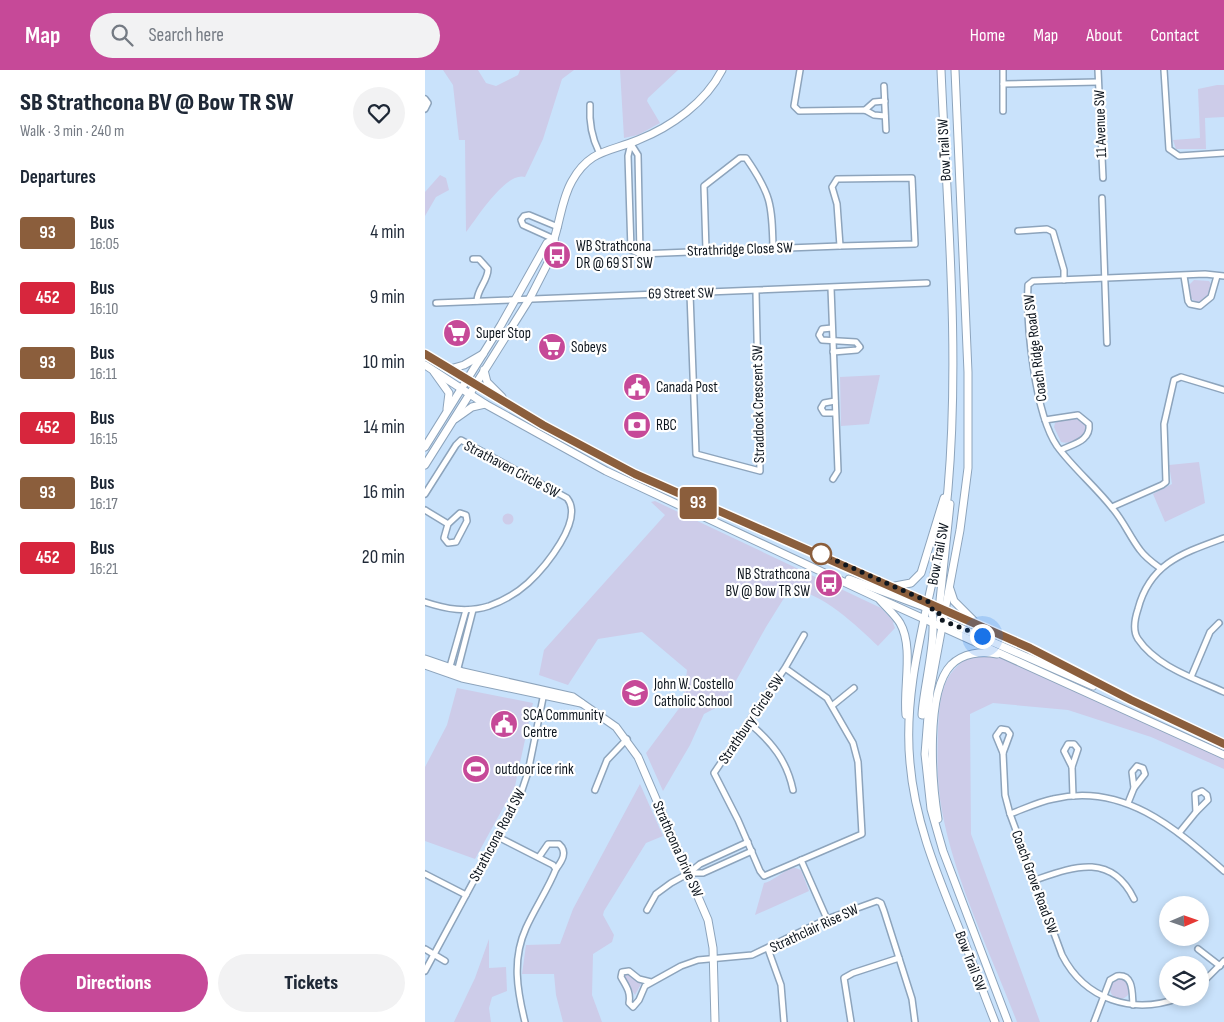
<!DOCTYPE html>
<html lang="en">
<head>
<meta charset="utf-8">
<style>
	:root { --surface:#fff; --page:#f2f2f3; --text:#1f2937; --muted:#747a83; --accent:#c64998 }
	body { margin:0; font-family:"Sofia Sans Condensed",sans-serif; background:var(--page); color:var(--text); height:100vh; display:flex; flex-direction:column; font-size:19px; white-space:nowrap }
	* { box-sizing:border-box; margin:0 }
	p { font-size:16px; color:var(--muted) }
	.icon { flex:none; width:28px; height:28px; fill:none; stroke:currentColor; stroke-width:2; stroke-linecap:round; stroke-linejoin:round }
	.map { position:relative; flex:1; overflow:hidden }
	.details { display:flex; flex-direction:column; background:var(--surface); width:425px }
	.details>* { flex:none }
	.badge { padding:0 10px; border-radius:4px; font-size:18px; line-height:32px }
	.needle { width:32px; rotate:88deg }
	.fabs { position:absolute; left:734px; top:826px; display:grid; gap:10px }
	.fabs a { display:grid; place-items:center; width:50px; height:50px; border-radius:50%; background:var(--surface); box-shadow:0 2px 8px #0003; font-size:25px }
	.you { position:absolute; width:25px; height:25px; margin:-12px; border:4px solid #fff; border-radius:50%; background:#1a73e8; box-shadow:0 0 0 8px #1a73e833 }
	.map>.badge { position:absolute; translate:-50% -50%; box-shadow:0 0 0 2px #fff }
	h2 { padding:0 20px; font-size:19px; line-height:45px }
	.round { display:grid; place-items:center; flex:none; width:52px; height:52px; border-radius:26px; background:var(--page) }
	.summary { display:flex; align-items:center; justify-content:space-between; height:85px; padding:0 20px }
	h1 { font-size:24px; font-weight:800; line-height:38px }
	.action { display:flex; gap:10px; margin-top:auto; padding:10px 20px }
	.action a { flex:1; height:58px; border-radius:30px; background:var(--accent); color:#fff; font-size:20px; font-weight:800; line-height:58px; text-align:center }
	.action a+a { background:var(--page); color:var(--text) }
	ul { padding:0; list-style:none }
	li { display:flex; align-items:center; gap:15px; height:65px; padding:0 20px }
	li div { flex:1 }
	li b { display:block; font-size:19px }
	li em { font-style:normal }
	li .badge { min-width:55px; font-weight:700; text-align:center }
	header { display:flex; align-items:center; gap:30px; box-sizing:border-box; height:70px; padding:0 25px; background:var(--accent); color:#fff }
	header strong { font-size:24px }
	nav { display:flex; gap:28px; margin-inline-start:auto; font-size:18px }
	.search { width:350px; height:45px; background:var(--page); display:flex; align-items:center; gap:12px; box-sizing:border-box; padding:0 18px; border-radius:28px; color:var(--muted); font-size:19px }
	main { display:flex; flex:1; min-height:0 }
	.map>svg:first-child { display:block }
</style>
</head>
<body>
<header>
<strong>Map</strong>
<div class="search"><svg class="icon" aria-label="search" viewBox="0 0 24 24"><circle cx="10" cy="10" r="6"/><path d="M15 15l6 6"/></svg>Search here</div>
<nav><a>Home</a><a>Map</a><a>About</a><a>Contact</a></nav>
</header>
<main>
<section class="details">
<div class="summary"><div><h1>SB Strathcona BV @ Bow TR SW</h1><p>Walk · 3 min · 240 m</p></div><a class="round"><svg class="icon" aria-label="heart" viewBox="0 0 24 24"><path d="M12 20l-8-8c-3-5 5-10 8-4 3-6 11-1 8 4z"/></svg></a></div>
<h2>Departures</h2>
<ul>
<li><span class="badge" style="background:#8b5e3c;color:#fff">93</span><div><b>Bus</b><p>16:05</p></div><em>4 min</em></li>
<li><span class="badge" style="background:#d7263d;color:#fff">452</span><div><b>Bus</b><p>16:10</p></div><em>9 min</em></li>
<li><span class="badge" style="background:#8b5e3c;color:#fff">93</span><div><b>Bus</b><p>16:11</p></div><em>10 min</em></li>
<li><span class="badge" style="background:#d7263d;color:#fff">452</span><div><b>Bus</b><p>16:15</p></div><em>14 min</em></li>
<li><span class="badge" style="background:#8b5e3c;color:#fff">93</span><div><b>Bus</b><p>16:17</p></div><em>16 min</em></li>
<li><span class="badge" style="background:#d7263d;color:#fff">452</span><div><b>Bus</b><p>16:21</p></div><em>20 min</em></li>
</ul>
<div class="action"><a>Directions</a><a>Tickets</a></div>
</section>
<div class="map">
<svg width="799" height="952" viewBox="0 0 799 952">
	<rect width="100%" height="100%" fill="#c9e2fb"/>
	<g fill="#cdcce9">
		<path d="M18,0H53L61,13L71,16L93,5L95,0H149L137,9L118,69L100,107C81,101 52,148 41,162L40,70H34L28,15Z"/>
		<polygon points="195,0 253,0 223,28 222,31 235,53 213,65 199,68"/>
		<polygon points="792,15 799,15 799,47 780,48 781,79 751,79 748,70 775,68 773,19"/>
		<polygon points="15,105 21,108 24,120 11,127 0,146 0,122"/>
		<polygon points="769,210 784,211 786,214 786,220 779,231 771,232 763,226 763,216"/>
		<polygon points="455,305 444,354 416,356 415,307"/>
		<path d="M654,349L660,353L662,361C656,369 645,375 636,372L629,357L630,353L635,350Z"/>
		<polygon points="774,392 780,433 740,452 728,424 747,414 744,395"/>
		<path d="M230,431L456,538L469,552L468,553L470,558L453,576C433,557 393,518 364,520L341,557L298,634L279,644L265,675L238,721L221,683L258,633L262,600L217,562L173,569L143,615L114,605L119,580L240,445L226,432Z"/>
		<circle cx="83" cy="449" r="5.5"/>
		<path d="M548,585L573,587L587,593L799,688V699L726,667L643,640L568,633L545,644L546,764L615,952H592C566,884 530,812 517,741C512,715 512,688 513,662C515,627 515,603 548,585Z"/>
		<polygon points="32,618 108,633 90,716 50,789 0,771 0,697 22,655"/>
		<polygon points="215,714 238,766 221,773 179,841 178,845 189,865 187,872 168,884 167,925 177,952 138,952 131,925 129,904 97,904 101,875 135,874 148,839"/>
		<path d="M368,797L376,800L384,821L330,845L339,813C346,812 359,801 368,797Z"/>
		<polygon points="64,869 64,898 81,897 82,921 67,927 64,938 66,952 29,952 50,908"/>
		<polygon points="203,904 216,914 210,925 199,909 199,905"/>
		<circle cx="695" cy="919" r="10"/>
	</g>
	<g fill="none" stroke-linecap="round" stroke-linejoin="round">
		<g stroke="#8da4bc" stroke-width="8">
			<g id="street">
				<polyline points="375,0 369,36 374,41 440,40 449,45 460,46"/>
				<polyline points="578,0 578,41"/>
				<polyline points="673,0 678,108"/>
				<polyline points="739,0 744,79 754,86 799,83"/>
				<polyline points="578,14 673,12"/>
				<polyline points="459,16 461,60"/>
				<polyline points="0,29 3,33 0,39"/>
				<path d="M165,35C164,52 166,66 174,82"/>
				<polyline points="440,40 449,32 460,31"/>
				<polyline points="206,73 203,86 206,180 215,184 415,176"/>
				<polyline points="206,74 213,85 215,184"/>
				<polygon points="487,108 490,174 415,176 412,134 407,117 412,109"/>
				<polyline points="677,128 682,273"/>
				<polyline points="593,161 622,159 628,162 639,200 639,210"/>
				<polyline points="129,169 98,155 96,150 99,146 104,145 133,157"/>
				<path d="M281,180L279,116L315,88H321C346,124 347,134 348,177"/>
				<path d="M48,189H54L63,199C63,211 52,219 52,231"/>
				<polyline points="759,206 763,231 765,234 775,236 786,227 792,206"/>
				<polyline points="406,218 413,401 408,409"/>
				<polyline points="265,224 271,384 335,401 331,222"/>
				<polyline points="11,233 502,213"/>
				<polyline points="407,258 397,259 394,265 397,270 431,272 435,277 432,280 408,282"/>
				<polyline points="410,331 399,333 396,338 399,343 410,343"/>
				<path d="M620,350L653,345L664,354C666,371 648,374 636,380"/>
				<path d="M0,424L31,375L36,370L142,428C160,450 119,498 103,513C92,523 78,531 64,536C42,543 21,539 0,532"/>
				<polyline points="687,437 737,415 741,412 739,354 749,310 756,307 799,320"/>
				<polyline points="0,440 23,454"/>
				<polygon points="35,443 41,445 42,451 31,472 23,473 19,468 23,454"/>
				<path d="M799,468C758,483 725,493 713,539C710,548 707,560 713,569C732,597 769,608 799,622"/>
				<path d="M735,498C728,493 720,487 715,480C705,467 699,452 688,439C671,417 648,398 632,376C610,344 601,255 603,215L608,211L780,204L799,206"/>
				<polyline points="360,598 402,628 428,673 433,692 437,764 339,806 335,801 313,750 289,703 360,598 379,565"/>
				<polyline points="24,600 41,540"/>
				<polyline points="32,602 48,540"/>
				<polyline points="766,607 785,562 794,553"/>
				<polyline points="408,635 429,618"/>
				<path d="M324,653C347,672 362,691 368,720"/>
				<polygon points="576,659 582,660 585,664 578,683 571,666"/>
				<polygon points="643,674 649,674 653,679 647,697 639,681"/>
				<path d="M578,683L580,725L585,744L637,885C660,930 708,945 754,928"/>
				<polygon points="712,696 718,698 720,704 709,718 707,702"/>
				<polyline points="647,697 648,726"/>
				<polyline points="170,720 182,690 202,669"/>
				<polygon points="777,721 782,725 783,730 771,742 770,724"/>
				<polyline points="703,733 709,718"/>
				<path d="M585,744C599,739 613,732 628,729C698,712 750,758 799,801"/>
				<polyline points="754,763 771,742"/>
				<path d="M73,767L128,795L131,799C123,819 110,838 101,858C87,889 92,920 100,952"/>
				<path d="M114,787L123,774H134C143,782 137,791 131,799"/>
				<polyline points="376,790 402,849"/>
				<polyline points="264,803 278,803 327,781"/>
				<polyline points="0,804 41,825"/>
				<path d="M610,810C648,797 686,782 709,829"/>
				<polyline points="222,840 231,824 246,813 264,803 275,794 323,772"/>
				<polyline points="0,879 20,891"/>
				<polyline points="343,879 356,915 359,952"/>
				<polyline points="773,879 795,896"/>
				<polyline points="0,901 96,723 103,702 119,623"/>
				<path d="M226,912L214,909L204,901L197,902L196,907C201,916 206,922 204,933L208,937L214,930L220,916L256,896L273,890L327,885L402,849L452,831L456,833L459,841L487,929L490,952"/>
				<polyline points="775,915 799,891"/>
				<polyline points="426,952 419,908 428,903 474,888"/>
				<path d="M669,952L685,910L692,906C709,904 707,923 708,935"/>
			</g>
		</g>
		<g stroke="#8da4bc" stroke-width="9">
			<g id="secondary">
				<path d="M516,0C522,139 535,280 523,419C515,511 476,600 485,693C490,753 513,806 535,861C547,891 558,922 570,952"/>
				<polyline points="530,0 543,302 543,398 535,460 505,621 500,684 506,739 518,781 583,952"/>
				<polyline points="0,284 118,355 210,404 605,578 705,630 799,674"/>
				<polyline points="0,295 60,334 181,401 453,528 799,685"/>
				<polyline points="25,299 39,295 58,284"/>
				<polyline points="59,300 62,312 77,327"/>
				<polyline points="9,302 24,323 22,339"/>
				<polyline points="30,349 47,337 60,334"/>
				<polyline points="0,377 76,255 122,173 129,169"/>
				<path d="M0,395L105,228L130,179L129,169C135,151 137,128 147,111C165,79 185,82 213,70C246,57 281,32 297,0"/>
				<polyline points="424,509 505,539"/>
				<polyline points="470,516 486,513 496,503 519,428"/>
				<polyline points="525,519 529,531 548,550"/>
				<path d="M455,530C462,538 470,545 475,553C489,577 478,618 481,645"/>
				<polyline points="514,540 525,434"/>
				<polyline points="515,549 668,616"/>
				<polyline points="0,589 38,602 148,627 191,657 213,687 283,850 288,878 290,952"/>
				<polyline points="0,595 37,608 156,633"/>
				<path d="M497,645C498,618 516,555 504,533"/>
				<path d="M513,749C507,714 500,622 526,595C538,583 556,581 572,584"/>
			</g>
		</g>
		<use href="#street" stroke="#fff" stroke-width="5"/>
		<use href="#secondary" stroke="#fff" stroke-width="7"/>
	</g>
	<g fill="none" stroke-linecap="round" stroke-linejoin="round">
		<g stroke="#fff" stroke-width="11">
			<polyline id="line" points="0,284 118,355 210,404 605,578 706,630 799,674"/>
		</g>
		<use href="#line" stroke="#8b5e3c" stroke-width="8"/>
		<polyline stroke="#0e161f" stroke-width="5" stroke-dasharray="0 9" points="396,484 504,532 507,539 514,542 514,549 557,566"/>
	</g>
	<defs>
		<g id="bus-disc" transform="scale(1.4375)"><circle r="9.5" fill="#c64998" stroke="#fff"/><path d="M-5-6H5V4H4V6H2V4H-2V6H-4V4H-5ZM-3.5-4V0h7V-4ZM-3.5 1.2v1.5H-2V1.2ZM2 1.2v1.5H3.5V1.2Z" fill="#fff"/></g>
		<g id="supermarket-disc" transform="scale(1.4375)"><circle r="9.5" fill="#c64998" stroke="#fff"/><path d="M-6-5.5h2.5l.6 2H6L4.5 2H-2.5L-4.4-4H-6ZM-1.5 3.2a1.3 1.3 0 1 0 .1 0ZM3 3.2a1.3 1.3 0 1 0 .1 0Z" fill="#fff"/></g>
		<g id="civic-disc" transform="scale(1.4375)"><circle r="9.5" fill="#c64998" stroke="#fff"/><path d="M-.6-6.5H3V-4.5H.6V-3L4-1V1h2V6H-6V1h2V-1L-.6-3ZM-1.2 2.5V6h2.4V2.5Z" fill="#fff"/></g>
		<g id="bank-disc" transform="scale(1.4375)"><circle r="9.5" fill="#c64998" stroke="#fff"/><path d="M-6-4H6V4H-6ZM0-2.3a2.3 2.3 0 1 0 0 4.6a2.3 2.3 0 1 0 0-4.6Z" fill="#fff"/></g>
		<g id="school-disc" transform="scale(1.4375)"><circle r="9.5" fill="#c64998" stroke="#fff"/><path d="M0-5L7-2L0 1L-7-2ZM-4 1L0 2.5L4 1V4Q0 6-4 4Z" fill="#fff"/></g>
		<g id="stadium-disc" transform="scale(1.4375)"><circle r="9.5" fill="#c64998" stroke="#fff"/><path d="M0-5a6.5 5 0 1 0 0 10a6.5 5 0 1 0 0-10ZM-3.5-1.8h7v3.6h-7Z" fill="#fff"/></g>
	</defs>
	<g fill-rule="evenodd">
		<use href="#bus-disc" x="132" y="185"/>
		<use href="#supermarket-disc" x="32" y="263"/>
		<use href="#supermarket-disc" x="127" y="277"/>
		<use href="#civic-disc" x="212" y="317"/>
		<use href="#bank-disc" x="212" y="355"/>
		<use href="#bus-disc" x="404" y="513"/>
		<use href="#school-disc" x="210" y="623"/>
		<use href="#civic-disc" x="79" y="654"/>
		<use href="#stadium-disc" x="51" y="699"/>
	</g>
	<circle fill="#fff" stroke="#8b5e3c" stroke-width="2.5" cx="396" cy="484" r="10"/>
	<g text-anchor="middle" stroke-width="4.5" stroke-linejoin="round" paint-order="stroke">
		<g font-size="15" fill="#0e161f" stroke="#fff">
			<text transform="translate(675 54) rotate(-92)" y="5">11 Avenue SW</text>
			<text transform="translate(519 80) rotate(-93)" y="5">Bow Trail SW</text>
			<text transform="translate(315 179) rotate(-2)" y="5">Strathridge Close SW</text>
			<text transform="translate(256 223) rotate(-1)" y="5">69 Street SW</text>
			<text transform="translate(610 278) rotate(-97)" y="5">Coach Ridge Road SW</text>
			<text transform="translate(333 334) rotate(-91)" y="5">Straddock Crescent SW</text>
			<text transform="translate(87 399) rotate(28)" y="5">Strathaven Circle SW</text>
			<text transform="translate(513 484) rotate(-79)" y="5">Bow Trail SW</text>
			<text transform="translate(326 649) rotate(-56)" y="5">Strathbury Circle SW</text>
			<text transform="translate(72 765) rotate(-62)" y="5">Strathcona Road SW</text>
			<text transform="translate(253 779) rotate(66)" y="5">Strathcona Drive SW</text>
			<text transform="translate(610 812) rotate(70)" y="5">Coach Grove Road SW</text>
			<text transform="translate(389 858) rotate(-25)" y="5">Strathclair Rise SW</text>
			<text transform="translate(546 891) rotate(69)" y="5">Bow Trail SW</text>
		</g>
		<g font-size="15" fill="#0e161f" stroke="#fff" text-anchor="start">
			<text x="151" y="181">WB Strathcona<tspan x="151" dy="17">DR @ 69 ST SW</tspan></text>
			<text x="51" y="268">Super Stop</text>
			<text x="146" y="282">Sobeys</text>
			<text x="231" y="322">Canada Post</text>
			<text x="231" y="360">RBC</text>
			<text x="385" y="509" text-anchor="end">NB Strathcona<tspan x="385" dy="17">BV @ Bow TR SW</tspan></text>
			<text x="229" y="619">John W. Costello<tspan x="229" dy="17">Catholic School</tspan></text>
			<text x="98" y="650">SCA Community<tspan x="98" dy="17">Centre</tspan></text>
			<text x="70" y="704">outdoor ice rink</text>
		</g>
	</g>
</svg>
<div class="fabs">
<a><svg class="needle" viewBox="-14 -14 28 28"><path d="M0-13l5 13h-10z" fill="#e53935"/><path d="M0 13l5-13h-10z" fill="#747a83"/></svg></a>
<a><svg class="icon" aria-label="layers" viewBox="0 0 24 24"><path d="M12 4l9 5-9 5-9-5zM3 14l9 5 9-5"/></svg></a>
</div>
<div class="you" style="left:557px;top:566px"></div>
<b class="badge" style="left:273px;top:433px;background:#8b5e3c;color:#fff">93</b>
</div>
</main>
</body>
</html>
